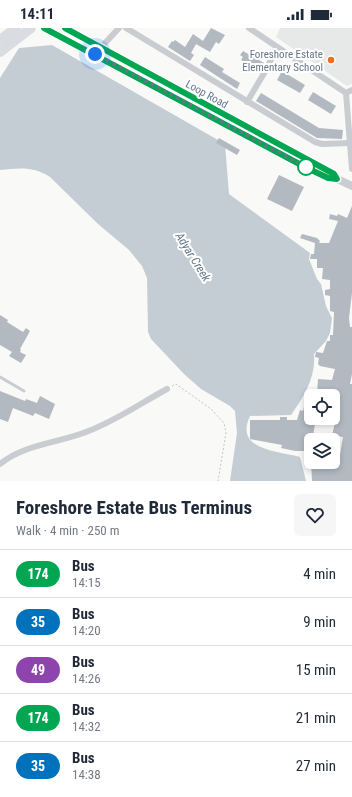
<!DOCTYPE html>
<html lang="en">
<head>
<meta charset="utf-8">
<style>
	:root { --surface:#fff; --page:#f6f6f7; --text:#1f2937; --muted:#747a83; --line:#e0e1e3 }
	body { margin:0; font-family:"Roboto Condensed",sans-serif; background:var(--page); color:var(--text); height:100vh; display:flex; flex-direction:column; font-size:15px; white-space:nowrap }
	* { box-sizing:border-box; margin:0 }
	p { font-size:13px; color:var(--muted) }
	.icon { flex:none; width:22px; height:22px; fill:none; stroke:currentColor; stroke-width:2; stroke-linecap:round; stroke-linejoin:round }
	.map { position:relative; height:453px; overflow:hidden }
	.panel { display:flex; flex-direction:column; background:var(--surface); flex:1 }
	.panel>* { flex:none }
	.badge { padding:0 8px; border-radius:13px; font-size:14px; line-height:26px }
	.tools { position:absolute; left:304px; top:361px; display:grid; gap:8px }
	.tools a { display:grid; place-items:center; width:36px; height:36px; border-radius:6px; background:var(--surface); box-shadow:0 2px 6px #0003; font-size:20px }
	.you { position:absolute; width:20px; height:20px; margin:-10px; border:3px solid #fff; border-radius:50%; background:#1a73e8; box-shadow:0 0 0 6px #1a73e833 }
	.map>.badge { position:absolute; translate:-50% -50%; box-shadow:0 0 0 2px #fff }
	.round { display:grid; place-items:center; flex:none; width:42px; height:42px; border-radius:6px; background:var(--page) }
	.overview { display:flex; align-items:center; justify-content:space-between; height:68px; padding:0 16px }
	h1 { font-size:19px; font-weight:700; line-height:30px }
	ul { padding:0; list-style:none }
	li { display:flex; align-items:center; gap:12px; height:48px; padding:0 16px; border-top:1px solid var(--line) }
	li div { flex:1 }
	li b { display:block; font-size:15px }
	li em { font-style:normal }
	li .badge { min-width:44px; font-weight:700; text-align:center }
	.status { display:flex; justify-content:space-between; align-items:center; height:28px; padding:0 20px; background:var(--surface); direction:ltr }
	.status svg { height:11px; fill:currentColor }
	.map>svg:first-child { display:block }
</style>
</head>
<body>
<div class="status"><b>14:11</b><svg viewBox="0 0 49 12"><path d="M0 12V9h3v3zM5 12V6h3v6zM10 12V3h3v9zM15 12V0h3v12zM26 1h20v11H26zM47 4h2v5h-2z"/></svg></div>
<div class="map">
<svg width="352" height="453" viewBox="0 0 352 453">
	<rect width="100%" height="100%" fill="#f9faf7"/>
	<polygon fill="#e7e9e8" points="280,0 352,0 352,56 347,58 276,9"/>
	<path fill="#c4cdd4" d="M52,17L225,116L229,166L310,225L309,231L317,251L321,256L326,278L332,290L330,305L326,313L314,326C316,349 304,369 291,387L250,388C234,422 277,423 300,429L306,453H230L237,405L235,383L230,378L201,361L184,346L151,311L148,304L147,250L142,238L129,222L98,196L50,149C34,138 19,140 0,142V50L19,20Z"/>
	<g fill="#b2b9c0">
		<polygon points="211,0 225,7 219,16 216,14 210,24 196,16 191,25 194,27 190,33 168,19 172,13 173,14 175,12 185,19 193,6 203,13"/>
		<polygon points="243,23 264,35 260,41 258,42 241,32 243,29 240,27"/>
		<polygon points="205,29 224,41 222,44 240,55 237,61 200,37"/>
		<polygon points="282,43 305,57 300,65 277,52"/>
		<polygon points="313,64 336,78 331,86 308,72"/>
		<polygon points="261,65 319,100 343,102 342,111 317,110 256,73"/>
		<polygon points="219,110 240,122 237,127 216,115"/>
		<polygon points="279,147 304,159 292,183 267,171"/>
		<polygon points="352,178 352,265 349,290 350,299 352,299 352,346 350,356 352,356 352,453 312,453 311,434 339,433 343,409 332,407 335,395 322,392 322,390 333,390 333,368 317,367 318,351 332,352 335,341 320,338 318,336 319,330 315,329 316,324 323,325 327,313 330,313 330,307 333,307 334,284 330,283 330,268 325,267 325,262 330,261 330,252 322,251 323,240 317,240 317,231 310,231 311,226 314,226 315,215 300,210 302,206 317,210 320,213 319,215 329,215 338,193 329,191 330,186 337,188 338,186 347,190"/>
		<polygon points="0,287 8,292 7,294 23,304 26,300 30,303 20,321 21,322 20,324 26,327 21,335 9,328 12,324 0,317"/>
		<polygon points="0,363 25,373 26,371 37,375 40,368 55,376 49,391 35,385 33,388 13,380 8,394 0,391"/>
		<polygon points="304,379 311,381 311,390 316,390 311,420 304,419 304,423 295,423 281,420 282,417 250,411 250,392 280,392 280,389 287,389 287,392 297,392 300,382 303,383"/>
	</g>
	<g fill="none" stroke-linecap="round" stroke-linejoin="round">
		<polyline stroke="#c2c4c7" stroke-width="1" stroke-dasharray="2 2" stroke-linecap="butt" points="172,358 176,356 211,381 224,395 226,405 218,453"/>
		<polyline stroke="#c9ccd0" stroke-width="3" points="0,349 24,363"/>
		<g stroke="#c9ccd0" stroke-width="6">
			<polyline points="126,0 315,114 322,116 350,115"/>
			<polyline points="249,0 346,65 352,62"/>
			<polyline points="95,26 119,0"/>
			<polyline points="346,65 352,141"/>
			<polyline points="247,74 266,42 277,19"/>
			<path d="M0,436C25,416 58,415 86,404C114,394 141,375 167,361"/>
		</g>
		<g stroke="#c9ccd0" stroke-width="8">
			<polyline points="44,0 305,139 328,150 337,151"/>
			<polyline points="65,0 334,146 337,151 352,158"/>
		</g>
		<g stroke="#d9dde2" stroke-width="10">
			<polyline points="0,12 16,0"/>
			<polyline points="0,24 31,0"/>
		</g>
	</g>
	<g fill="none" stroke-linecap="round" stroke-linejoin="round">
		<g stroke="#fff" stroke-width="9">
			<polyline id="line" points="44,0 305,139 328,150 337,151 334,146 65,0"/>
		</g>
		<use href="#line" stroke="#00a651" stroke-width="6"/>
		<polyline stroke="#66768a" stroke-width="4" stroke-dasharray="0 7.2" points="95,26 306,139"/>
	</g>
	<circle fill="#ef6d21" stroke="#fff" stroke-width="1.5" cx="331" cy="32" r="4"/>
	<circle fill="#fff" stroke="#00a651" stroke-width="2" cx="306" cy="139" r="8"/>
	<g text-anchor="middle" stroke-width="4" stroke-linejoin="round" paint-order="stroke">
		<g font-size="11" fill="#66768a" stroke="#fff" text-anchor="end">
			<text x="323" y="30">Foreshore Estate<tspan x="323" dy="13">Elementary School</tspan></text>
		</g>
		<g font-size="11" fill="#66768a" stroke="#fff">
			<text transform="translate(207 66) rotate(29)" y="4">Loop Road</text>
		</g>
		<g font-size="12" font-style="italic" fill="#637785" stroke="#fff">
			<text transform="translate(193 229) rotate(58)" y="4">Adyar Creek</text>
		</g>
	</g>
</svg>
<div class="tools">
<a><svg class="icon" aria-label="locate" viewBox="0 0 24 24"><circle cx="12" cy="12" r="6"/><path d="M12 2v4M12 18v4M2 12h4M18 12h4"/></svg></a>
<a><svg class="icon" aria-label="layers" viewBox="0 0 24 24"><path d="M12 4l9 5-9 5-9-5zM3 14l9 5 9-5"/></svg></a>
</div>
<div class="you" style="left:95px;top:26px"></div>
</div>
<section class="panel">
<div class="overview"><div><h1>Foreshore Estate Bus Terminus</h1><p>Walk · 4 min · 250 m</p></div><a class="round"><svg class="icon" aria-label="heart" viewBox="0 0 24 24"><path d="M12 20l-8-8c-3-5 5-10 8-4 3-6 11-1 8 4z"/></svg></a></div>
<ul>
<li><span class="badge" style="background:#00a651;color:#fff">174</span><div><b>Bus</b><p>14:15</p></div><em>4 min</em></li>
<li><span class="badge" style="background:#0072bc;color:#fff">35</span><div><b>Bus</b><p>14:20</p></div><em>9 min</em></li>
<li><span class="badge" style="background:#8e44ad;color:#fff">49</span><div><b>Bus</b><p>14:26</p></div><em>15 min</em></li>
<li><span class="badge" style="background:#00a651;color:#fff">174</span><div><b>Bus</b><p>14:32</p></div><em>21 min</em></li>
<li><span class="badge" style="background:#0072bc;color:#fff">35</span><div><b>Bus</b><p>14:38</p></div><em>27 min</em></li>
</ul>
</section>
</body>
</html>
